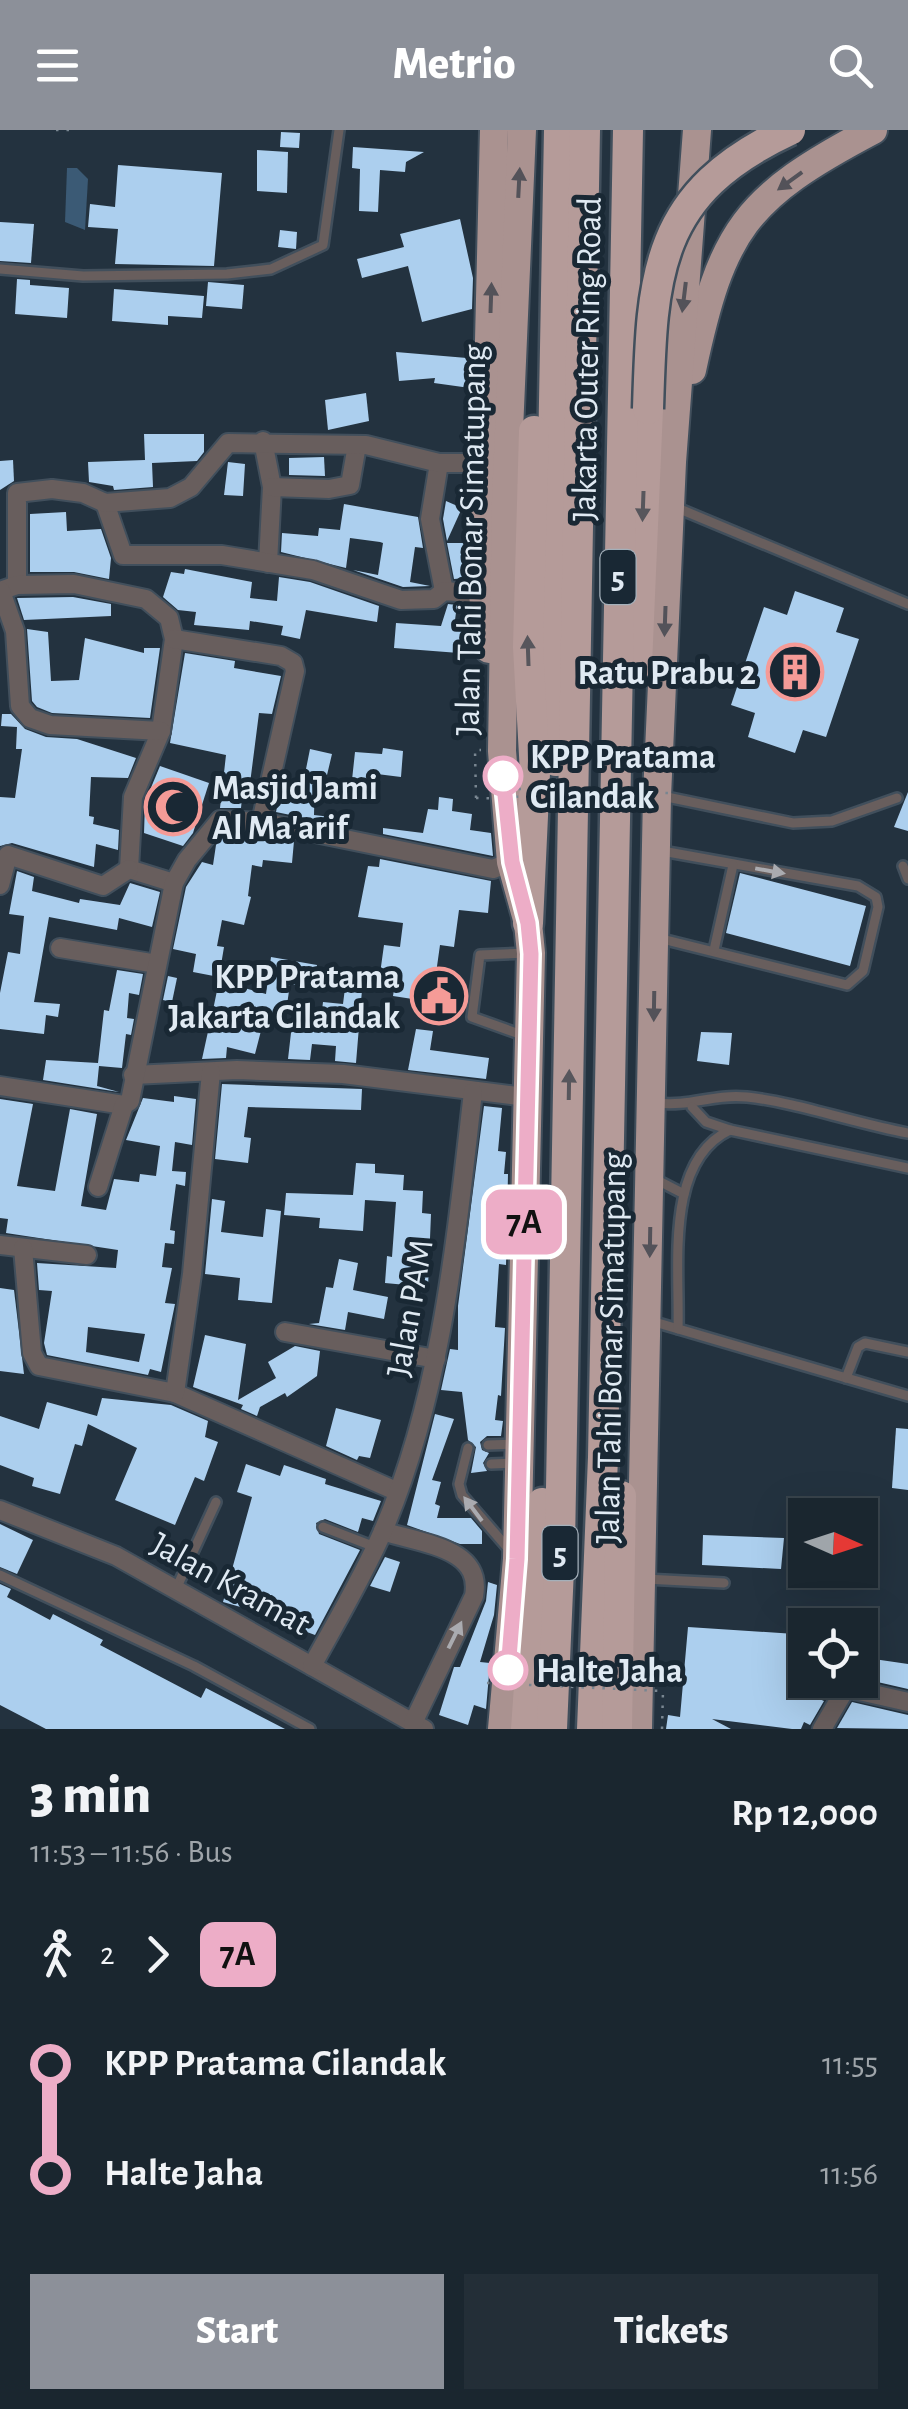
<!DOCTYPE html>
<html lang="en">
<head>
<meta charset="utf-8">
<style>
	:root { --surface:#1a262f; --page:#232e37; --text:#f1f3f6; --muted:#9fa5aa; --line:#38434b; --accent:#8c9099 }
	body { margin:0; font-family:"Alegreya Sans",sans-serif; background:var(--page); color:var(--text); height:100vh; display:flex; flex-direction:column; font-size:38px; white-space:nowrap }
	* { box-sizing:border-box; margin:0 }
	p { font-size:32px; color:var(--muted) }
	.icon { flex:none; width:55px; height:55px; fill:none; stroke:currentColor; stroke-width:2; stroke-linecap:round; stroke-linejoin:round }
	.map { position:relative; height:1599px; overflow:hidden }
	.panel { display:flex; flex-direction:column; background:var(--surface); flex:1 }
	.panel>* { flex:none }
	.badge { padding:0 20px; border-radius:15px; font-size:35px; line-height:65px }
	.needle { width:65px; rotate:93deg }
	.buttons { position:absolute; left:788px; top:1368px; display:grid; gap:20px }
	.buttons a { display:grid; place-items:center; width:90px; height:90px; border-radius:0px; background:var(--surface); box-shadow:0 10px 40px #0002,0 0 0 2px var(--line); font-size:50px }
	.map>.badge { position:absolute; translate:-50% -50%; box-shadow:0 0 0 5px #fff }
	.legs { display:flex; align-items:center; gap:15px; height:110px; padding:0 30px; font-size:32px }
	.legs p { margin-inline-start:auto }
	.overview { display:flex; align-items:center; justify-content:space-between; height:170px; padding:0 30px }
	h1 { font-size:55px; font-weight:800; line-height:75px }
	.cta { display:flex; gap:20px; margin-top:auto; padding:20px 30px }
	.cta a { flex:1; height:115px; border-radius:0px; background:var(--accent); color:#fff; font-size:40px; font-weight:800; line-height:115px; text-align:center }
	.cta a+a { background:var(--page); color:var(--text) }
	ul { padding:0 30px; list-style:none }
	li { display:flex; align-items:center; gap:35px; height:110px; font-size:38px }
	li i { display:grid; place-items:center; width:15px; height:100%; margin:0 12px; background:currentColor }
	li i::after { content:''; width:25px; height:25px; margin:-12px; border:8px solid; border-radius:50%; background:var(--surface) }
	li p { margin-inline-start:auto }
	li:first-child i { background:linear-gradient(#0000 50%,currentColor 0) }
	li:last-child i { background:linear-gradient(currentColor 50%,#0000 0) }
	header { display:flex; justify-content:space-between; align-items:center; height:130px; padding:0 30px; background:var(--accent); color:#fff; font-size:45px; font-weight:800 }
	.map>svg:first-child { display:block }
</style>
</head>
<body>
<header><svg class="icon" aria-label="menu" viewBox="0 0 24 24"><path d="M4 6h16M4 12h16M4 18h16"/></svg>Metrio<svg class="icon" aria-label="search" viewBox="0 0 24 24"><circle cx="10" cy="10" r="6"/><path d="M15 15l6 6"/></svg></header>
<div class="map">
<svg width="908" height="1599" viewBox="0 0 908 1599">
	<rect width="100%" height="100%" fill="#23323f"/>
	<polygon fill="#3b5a75" points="67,38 77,38 88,49 85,100 65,92"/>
	<g fill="#accfee" fill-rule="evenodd">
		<polygon points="281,2 300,3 299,18 280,17"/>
		<polygon points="353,17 424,22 406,32 405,42 380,40 378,82 359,81 360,39 352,38"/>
		<polygon points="257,20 288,22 287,63 257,61"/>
		<polygon points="118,35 222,43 214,136 115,134 118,99 88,97 90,74 115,77"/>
		<polygon points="460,89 473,148 472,179 422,192 408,136 362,148 357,129 404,117 400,104"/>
		<polygon points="0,92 34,94 31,133 0,131"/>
		<polygon points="280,100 297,102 296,119 278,117"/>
		<polygon points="17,149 30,150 30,155 69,158 67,188 15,184"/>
		<polygon points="208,152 244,155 242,179 206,176"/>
		<polygon points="114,159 204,166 202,188 168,186 168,195 112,191"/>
		<polygon points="468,210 470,258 434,253 435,248 399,251 396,222 467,228"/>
		<polygon points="366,263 369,291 328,300 325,270"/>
		<polygon points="144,304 204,304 204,322 197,331 152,333 153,357 114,360 113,356 89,352 88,332 145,330"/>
		<polygon points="324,327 325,346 289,345 289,328"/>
		<polygon points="13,330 14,351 0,360 0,331"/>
		<polygon points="228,332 245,334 243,366 224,365"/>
		<polygon points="446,371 462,378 447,411 443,389"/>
		<polygon points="344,374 418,387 423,418 415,417 410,452 430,456 403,457 353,440 378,445 383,413 380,412 350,408 346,438 281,422 282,403 318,406 319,398 340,400"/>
		<polygon points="66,382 67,401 101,399 111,428 109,449 74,442 30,442 30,384"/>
		<polygon points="447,413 467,413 466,448 454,449"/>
		<polygon points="185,439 252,452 250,468 277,471 279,447 310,452 379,476 377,492 306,480 300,509 281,505 283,496 250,491 249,500 194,495 196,482 178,480 163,467 171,442 184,444"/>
		<polygon points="795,461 844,478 836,502 859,509 826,607 803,600 795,623 748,607 755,583 731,575 764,477 787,485"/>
		<polygon points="73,467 111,474 111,486 24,490 17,468"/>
		<polygon points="448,474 457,475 455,490 468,492 472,524 394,518 396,493 441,496"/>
		<polygon points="27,499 48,502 51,551 79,550 85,508 144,523 144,518 160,518 150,588 52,583 37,577 32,571"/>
		<polygon points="185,523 235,531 234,538 281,546 272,584 259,583 248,669 242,668 241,678 220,678 226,625 170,613"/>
		<polygon points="2,584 11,584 25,599 46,607 77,609 136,628 128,648 91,647 89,686 94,687 93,694 119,700 118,720 96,714 94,737 12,713 0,716 0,667 15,668 22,619 16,619 17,597 1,596"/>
		<polygon points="383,618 403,621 401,647 377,644 376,653 352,650 355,622 382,624"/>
		<polygon points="310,619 332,624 327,645 315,642 314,685 340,688 339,695 276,682 282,653 303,654"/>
		<polygon points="160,636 209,653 193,703 183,716 144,703 145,672"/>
		<polygon points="908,662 908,701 894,697"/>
		<polygon points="439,667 453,669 452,681 472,684 470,700 491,703 493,726 383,704 383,698 423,703 428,679 438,680"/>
		<polygon points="226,703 294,711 292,733 263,730 262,737 252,735 248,766 251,767 244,795 222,790 217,816 224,817 219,847 193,842 196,824 173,819 186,757 202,732 213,735 216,715"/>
		<polygon points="380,729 491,751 488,783 459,780 454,817 440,815 432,872 393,866 395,853 379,851 384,815 400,817 403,793 358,787 368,736 379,737"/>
		<polygon points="17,741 34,747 32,761 79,773 80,769 120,775 130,753 160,762 152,797 119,788 117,800 49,787 34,872 60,874 58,887 46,885 44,904 0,899 0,863 8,822 20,824 24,786 9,784"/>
		<polygon points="740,743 866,776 850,836 726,803"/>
		<polygon points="271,827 317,835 314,857 290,854 284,896 263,893 255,924 227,917 226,928 202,929 209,897 226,899 229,883 213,880 219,851 266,864"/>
		<polygon points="117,840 143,844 139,865 129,863 127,888 134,889 131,905 126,904 122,938 99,936 97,956 119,962 43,950 46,930 98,933 104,880 109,881"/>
		<polygon points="168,846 177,848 172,872 163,870"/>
		<polygon points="345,858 362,860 356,933 335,931 336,916 312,914 310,930 288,929 292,894 320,897 323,872 343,874"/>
		<polygon points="416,899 433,901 430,920 489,928 486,949 408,940"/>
		<polygon points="701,902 732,903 729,935 697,931"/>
		<polygon points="222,954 362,959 361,980 248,977 244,1007 251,1008 248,1033 215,1029"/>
		<path d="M174,966L196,969L192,1015L175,1012L172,1041L186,1042L185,1056L176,1054L170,1100L175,1101L174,1114L165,1113L162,1137L172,1138L165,1173L175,1174L161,1242L150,1239L148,1245L47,1225L44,1213L52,1161L39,1160L37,1133L116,1138L118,1120L6,1103L8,1089L0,1088V969L33,974L17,1056L55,1061L70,979L97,984L81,1076L106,1080L114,1049L139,1052L140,1044L156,1046L160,1016L126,1010L143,968L174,972ZM88,1197L145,1204L139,1232L86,1222Z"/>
		<polygon points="484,976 502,978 498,1021 506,1022 504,1044 508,1044 506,1135 499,1134 495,1197 505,1198 501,1266 498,1265 495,1290 503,1291 501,1306 487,1306 480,1312 482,1320 489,1323 483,1333 487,1341 471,1343 476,1317 468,1310 462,1262 441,1260 450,1219 458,1220 458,1176"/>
		<polygon points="356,1033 375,1034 375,1043 404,1045 403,1060 423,1061 422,1083 431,1084 428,1157 385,1153 387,1126 392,1127 396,1072 365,1070 363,1101 319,1098 320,1088 284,1085 286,1063 353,1065"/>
		<polygon points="212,1069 225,1071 221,1102 263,1107 266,1079 281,1081 272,1173 238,1170 240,1148 205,1144"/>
		<polygon points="339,1129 358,1133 353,1160 388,1167 384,1189 348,1182 345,1200 309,1194 319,1193 326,1157 333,1158"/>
		<polygon points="0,1158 14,1160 24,1244 0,1241"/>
		<polygon points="205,1205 246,1214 238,1270 276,1248 268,1232 295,1216 320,1221 317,1246 287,1267 285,1263 260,1277 257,1286 241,1279 243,1275 193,1257"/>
		<polygon points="102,1268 171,1275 208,1291 205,1307 218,1312 204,1351 195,1347 175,1395 115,1370 137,1318 88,1294 82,1316 75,1314 60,1364 32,1356 34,1348 0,1335 0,1286 39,1299 47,1272 97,1286"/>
		<polygon points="336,1278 381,1290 370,1328 359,1326 357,1330 326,1316"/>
		<polygon points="435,1284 454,1289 432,1350 441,1352 435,1374 440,1376 437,1388 471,1388 482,1401 482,1414 460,1414 407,1395"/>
		<polygon points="896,1298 908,1299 908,1360 892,1358"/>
		<polygon points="246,1334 280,1346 284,1335 326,1349 325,1354 381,1371 373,1391 362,1388 358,1402 325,1389 316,1393 319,1404 360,1420 315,1505 272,1489 276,1478 247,1468 244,1478 223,1472 252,1367 237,1362"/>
		<polygon points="0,1394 33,1410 17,1444 0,1437"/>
		<polygon points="703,1405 784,1408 781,1439 702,1435"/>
		<polygon points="385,1427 400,1432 390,1462 370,1456"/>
		<polygon points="488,1452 497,1455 494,1485 480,1532 490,1533 486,1579 474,1575 468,1595 439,1585 454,1537 460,1537 486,1471"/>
		<polygon points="0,1454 11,1459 7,1467 50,1490 53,1484 103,1510 100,1515 201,1568 206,1558 285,1599 46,1599 0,1575"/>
		<polygon points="688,1497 795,1504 790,1540 808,1550 803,1562 824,1571 810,1595 804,1592 801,1599 792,1599 712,1589 731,1599 666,1599 668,1585 680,1587"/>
		<polygon points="860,1527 908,1534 908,1559 860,1548"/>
		<polygon points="852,1572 908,1585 908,1599 837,1598"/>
	</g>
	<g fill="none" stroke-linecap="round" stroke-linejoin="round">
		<g stroke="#414f5c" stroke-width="14">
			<g id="service">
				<polyline points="0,139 83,146 227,144 271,139 323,115 339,0"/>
				<polyline points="675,377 908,474"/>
				<polyline points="662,666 793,693 832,691 897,668"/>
				<polyline points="903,736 908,749"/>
				<polyline points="658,808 847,855 863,841 878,777 876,767 858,756 662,721"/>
				<polyline points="714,820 733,735"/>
				<polyline points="525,906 472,887 480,825 529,823"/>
				<path d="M656,973C692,977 710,964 747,967C795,972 858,994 908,1003"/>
				<polyline points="692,977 706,992 730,1000 908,1038"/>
				<polyline points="655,1049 684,1064"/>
				<polyline points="651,1191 908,1266"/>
				<path d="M678,1199C680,1137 664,1031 730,1000"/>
				<polyline points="846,1248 858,1217 865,1213 908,1222"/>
				<polyline points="488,1315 515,1314"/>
				<polyline points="468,1318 459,1354 462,1365 512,1423"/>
				<polyline points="491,1334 513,1333"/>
				<polyline points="323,1397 375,1417"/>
				<polyline points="0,1445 194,1536 310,1599"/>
				<polyline points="645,1449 724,1453"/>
				<polyline points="176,1459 216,1372"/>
			</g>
		</g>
		<g stroke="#414f5c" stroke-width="22">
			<g id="minor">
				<polyline points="263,311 272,357 268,433"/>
				<polyline points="439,333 430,389 444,461"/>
				<polyline points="272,357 329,359 350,355 357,315"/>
				<polyline points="105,373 123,425 222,425 313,440 401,470 434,469 444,461 483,464"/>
				<polyline points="17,455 17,363 52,359 83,363 105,373 170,368 191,357 228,313 366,315 439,333 486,333"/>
				<polyline points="0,461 17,455 74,454 146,469 169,488 174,509 161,601 133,667 129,739"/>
				<polyline points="1,461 15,501 20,576 30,588 50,595 161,601"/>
				<polyline points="174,509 281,526 293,533 295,541 261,692"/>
				<polyline points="129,739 174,753"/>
				<polyline points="0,755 8,725 103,756 129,739"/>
				<polyline points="60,818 157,834"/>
				<polyline points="133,945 237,940 343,944 526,967"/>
				<polyline points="0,956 124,975"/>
				<polyline points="98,1057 124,975 130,971 174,753 187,730 220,690 261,692 493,739 511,732"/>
				<polyline points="0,1115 87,1125"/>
				<polyline points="23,1118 32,1223 39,1236 175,1263 396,1361"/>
				<polyline points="285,1202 436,1229"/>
				<polyline points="175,1263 192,1144 211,942"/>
				<polyline points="0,1380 116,1426 424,1599"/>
				<path d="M383,1401C421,1414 483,1417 474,1466L413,1593"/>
				<path d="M312,1536C336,1492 363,1447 383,1401C442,1263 456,1109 473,962"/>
				<polyline points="822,1599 846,1558 908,1572"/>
			</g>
		</g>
		<g stroke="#414f5c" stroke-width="32">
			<g id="trunk">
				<path d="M692,240C722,100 744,68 873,0"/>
				<polyline points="489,519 483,464 494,0"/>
				<polyline points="502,1599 517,1429 531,823 528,793 511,732 502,621 506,370 522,0"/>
				<polyline points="638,1599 657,666 672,332 697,0"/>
			</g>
		</g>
		<g stroke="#414f5c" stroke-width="35">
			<g id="motorway">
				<polyline points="637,535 648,279"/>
				<polyline points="556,631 550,489 559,0"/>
				<polyline points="528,793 535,643 528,517 534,301"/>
				<polyline points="526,1599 542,1373"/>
				<polyline points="552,1599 560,1415 585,0"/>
				<polyline points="592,1599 603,1327 628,0"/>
				<polyline points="617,1599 621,1366"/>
			</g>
		</g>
		<g stroke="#798691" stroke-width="2.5" stroke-dasharray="2.5 8" stroke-linecap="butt">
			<polyline points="56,0 74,0"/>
			<polyline points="476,668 475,620 481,620"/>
			<polyline points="662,1599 663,1561"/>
		</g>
		<use href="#service" stroke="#685e5d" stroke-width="9"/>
		<use href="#minor" stroke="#685e5d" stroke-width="18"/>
		<use href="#trunk" stroke="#aa9290" stroke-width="28"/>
		<use href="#motorway" stroke="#b59b99" stroke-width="30"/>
		<g stroke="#414f5c" stroke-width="35" stroke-linecap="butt">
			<path id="motorway-bridge" d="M648,279C652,143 654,63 790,0"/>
		</g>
		<g stroke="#798691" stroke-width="2.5" stroke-dasharray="2.5 8" stroke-linecap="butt">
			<polyline points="476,668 517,669 517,659 669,663"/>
			<polyline points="487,1553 663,1561"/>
		</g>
		<use href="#motorway-bridge" stroke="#b59b99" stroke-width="30"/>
	</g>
	<defs><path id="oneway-solid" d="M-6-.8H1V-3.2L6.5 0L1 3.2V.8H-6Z" transform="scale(2.5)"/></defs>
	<g fill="#535259">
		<use href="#oneway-solid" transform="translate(790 51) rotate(144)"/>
		<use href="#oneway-solid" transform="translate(519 53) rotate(-87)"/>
		<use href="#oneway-solid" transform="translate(684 167) rotate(97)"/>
		<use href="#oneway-solid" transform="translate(491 168) rotate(-88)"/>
		<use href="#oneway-solid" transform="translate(665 491) rotate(92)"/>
		<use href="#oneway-solid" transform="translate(654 876) rotate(91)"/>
		<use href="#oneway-solid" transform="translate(650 1112) rotate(91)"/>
	</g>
	<g fill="#57565c">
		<use href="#oneway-solid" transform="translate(643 376) rotate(92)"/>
		<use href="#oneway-solid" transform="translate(528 521) rotate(-92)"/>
		<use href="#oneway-solid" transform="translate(569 955) rotate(-89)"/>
	</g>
	<g fill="#aaabb0">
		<use href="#oneway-solid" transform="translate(770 741) rotate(10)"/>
		<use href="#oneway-solid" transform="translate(473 1379) rotate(-127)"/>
		<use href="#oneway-solid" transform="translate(455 1505) rotate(-64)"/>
	</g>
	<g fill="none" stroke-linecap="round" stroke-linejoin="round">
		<g stroke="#fff" stroke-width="22">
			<polyline id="line-1" points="503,646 512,732 528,793 531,824 517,1429 508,1540"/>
		</g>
		<use href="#line-1" stroke="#edadc7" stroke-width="15"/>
	</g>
	<defs>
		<g id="building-ring" transform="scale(2.875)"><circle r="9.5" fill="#192834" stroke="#f59b97" stroke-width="1.5"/><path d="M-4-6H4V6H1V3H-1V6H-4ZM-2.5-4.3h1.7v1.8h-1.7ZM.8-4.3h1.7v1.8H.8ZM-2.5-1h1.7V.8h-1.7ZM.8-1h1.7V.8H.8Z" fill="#f59b97"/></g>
		<g id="mosque-ring" transform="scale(2.875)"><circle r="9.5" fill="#192834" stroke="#f59b97" stroke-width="1.5"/><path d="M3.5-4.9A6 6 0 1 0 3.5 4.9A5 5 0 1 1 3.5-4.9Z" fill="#f59b97"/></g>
		<g id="civic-ring" transform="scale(2.875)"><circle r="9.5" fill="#192834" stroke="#f59b97" stroke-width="1.5"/><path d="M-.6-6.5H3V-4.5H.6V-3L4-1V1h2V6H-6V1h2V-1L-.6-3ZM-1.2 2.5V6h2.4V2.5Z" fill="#f59b97"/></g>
	</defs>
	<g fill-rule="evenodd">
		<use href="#building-ring" x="795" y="542"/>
		<use href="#mosque-ring" x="173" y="677"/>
		<use href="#civic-ring" x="439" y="866"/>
	</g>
	<g fill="#fff" stroke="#edadc7" stroke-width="5">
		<circle cx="503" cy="646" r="18"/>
		<circle cx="508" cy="1540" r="18"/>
	</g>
	<g text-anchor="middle" stroke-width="10" stroke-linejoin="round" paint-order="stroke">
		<g fill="#192834" stroke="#a4b0ba" stroke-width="2.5">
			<rect x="600.5" y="420" width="35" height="54" rx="8"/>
			<rect x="542.5" y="1396" width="35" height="54" rx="8"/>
		</g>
		<g font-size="32" font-weight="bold" fill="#e0eaf3">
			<text x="618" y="458">5</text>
			<text x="560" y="1434">5</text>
		</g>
		<g font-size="35" fill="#e0eaf3" stroke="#192834">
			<text transform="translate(586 229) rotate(-89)" y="12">Jakarta Outer Ring Road</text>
			<text transform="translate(470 410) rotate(-89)" y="12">Jalan Tahi Bonar Simatupang</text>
			<text transform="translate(409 1178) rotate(-80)" y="12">Jalan PAM</text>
			<text transform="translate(610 1218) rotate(-89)" y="12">Jalan Tahi Bonar Simatupang</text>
			<text transform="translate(231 1453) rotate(29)" y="12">Jalan Kramat</text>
		</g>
		<g font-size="35" font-weight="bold" fill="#e0eaf3" stroke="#192834" text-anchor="end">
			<text x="756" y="554">Ratu Prabu 2</text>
			<text x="212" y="669" text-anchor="start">Masjid Jami<tspan x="212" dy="40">Al Ma'arif</tspan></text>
			<text x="400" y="858">KPP Pratama<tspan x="400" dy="40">Jakarta Cilandak</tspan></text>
		</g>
		<g font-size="35" font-weight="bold" fill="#e0eaf3" stroke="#192834" text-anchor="start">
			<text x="530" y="638">KPP Pratama<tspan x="530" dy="40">Cilandak</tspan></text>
			<text x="536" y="1552">Halte Jaha</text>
		</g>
	</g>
</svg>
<div class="buttons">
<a><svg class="needle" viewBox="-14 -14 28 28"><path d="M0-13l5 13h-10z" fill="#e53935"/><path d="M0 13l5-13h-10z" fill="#9fa5aa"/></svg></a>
<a><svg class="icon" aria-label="locate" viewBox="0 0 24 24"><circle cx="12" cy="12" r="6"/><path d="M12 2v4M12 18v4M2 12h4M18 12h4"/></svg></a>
</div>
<b class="badge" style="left:524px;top:1092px;background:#edadc7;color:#111">7A</b>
</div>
<section class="panel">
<div class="overview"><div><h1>3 min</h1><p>11:53 – 11:56 · Bus</p></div><b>Rp 12,000</b></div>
<div class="legs"><svg class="icon" aria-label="walk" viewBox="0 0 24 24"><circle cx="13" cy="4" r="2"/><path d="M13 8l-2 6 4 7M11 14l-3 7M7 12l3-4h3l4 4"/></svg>2<svg class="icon" aria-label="forward" viewBox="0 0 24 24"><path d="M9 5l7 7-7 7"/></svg><b class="badge" style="background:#edadc7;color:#111">7A</b></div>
<ul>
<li><i style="color:#edadc7"></i><b>KPP Pratama Cilandak</b><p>11:55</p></li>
<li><i style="color:#edadc7"></i><b>Halte Jaha</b><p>11:56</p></li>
</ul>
<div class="cta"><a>Start</a><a>Tickets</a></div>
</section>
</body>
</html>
